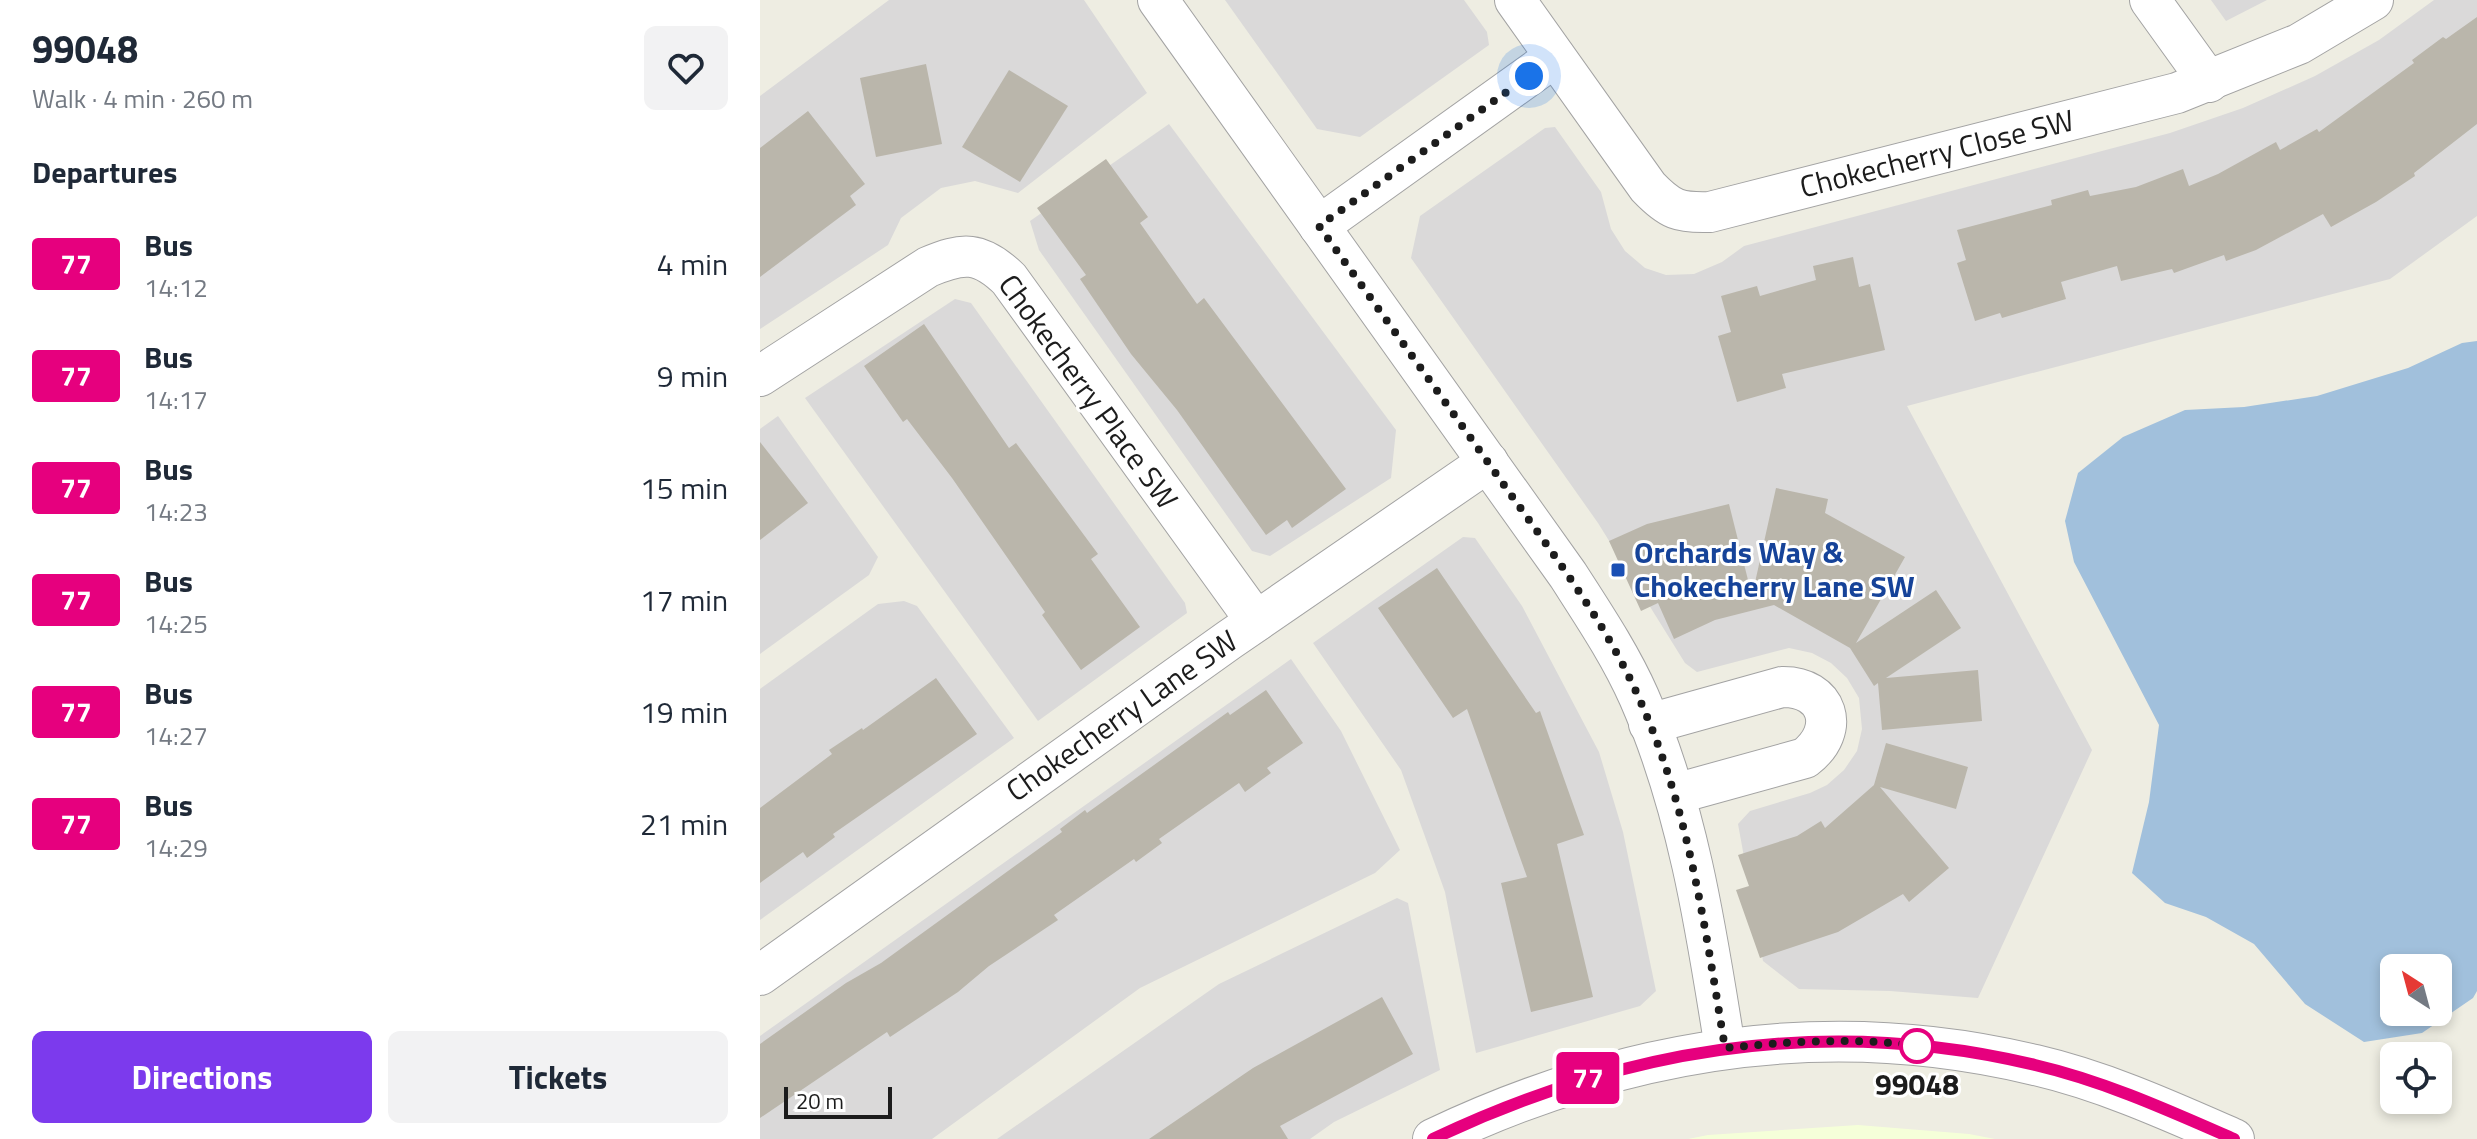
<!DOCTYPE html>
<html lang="en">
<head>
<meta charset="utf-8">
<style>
	:root { --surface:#fff; --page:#f2f2f3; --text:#1f2937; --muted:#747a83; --accent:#7c3aed }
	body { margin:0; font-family:"Titillium Web",sans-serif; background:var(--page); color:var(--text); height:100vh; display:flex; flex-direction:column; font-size:30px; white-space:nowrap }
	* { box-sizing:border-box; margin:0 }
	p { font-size:26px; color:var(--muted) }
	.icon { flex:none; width:44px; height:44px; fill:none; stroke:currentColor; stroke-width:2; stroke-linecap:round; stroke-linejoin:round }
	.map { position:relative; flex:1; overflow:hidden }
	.details { display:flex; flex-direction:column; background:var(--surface); width:760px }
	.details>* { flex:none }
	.badge { padding:0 16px; border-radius:6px; font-size:28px; line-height:52px }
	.needle { width:52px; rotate:324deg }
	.tools { position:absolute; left:1620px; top:954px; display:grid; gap:16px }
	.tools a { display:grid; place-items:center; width:72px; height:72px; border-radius:12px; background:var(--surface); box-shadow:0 4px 12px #0003; font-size:40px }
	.scale { position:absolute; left:24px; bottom:20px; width:108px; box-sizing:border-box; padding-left:8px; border:4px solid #1c1c1c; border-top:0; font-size:22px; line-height:28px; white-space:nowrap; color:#1c1c1c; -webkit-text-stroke:6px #fff; paint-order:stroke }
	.you { position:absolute; width:40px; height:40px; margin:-20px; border:6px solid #fff; border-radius:50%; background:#1a73e8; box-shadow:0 0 0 12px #1a73e833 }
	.map>.badge { position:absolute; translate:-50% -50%; box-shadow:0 0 0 4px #fff }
	h2 { padding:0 32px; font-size:30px; line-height:72px }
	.round { display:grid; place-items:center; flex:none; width:84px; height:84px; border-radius:12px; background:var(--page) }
	.head { display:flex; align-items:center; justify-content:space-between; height:136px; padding:0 32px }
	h1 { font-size:38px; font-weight:700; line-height:60px }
	.cta { display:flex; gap:16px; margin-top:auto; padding:16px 32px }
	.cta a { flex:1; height:92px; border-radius:12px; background:var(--accent); color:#fff; font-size:32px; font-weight:700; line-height:92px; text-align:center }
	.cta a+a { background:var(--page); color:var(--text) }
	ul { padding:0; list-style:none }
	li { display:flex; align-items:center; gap:24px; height:112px; padding:0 32px }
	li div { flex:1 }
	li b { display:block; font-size:30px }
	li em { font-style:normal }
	li .badge { min-width:88px; font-weight:700; text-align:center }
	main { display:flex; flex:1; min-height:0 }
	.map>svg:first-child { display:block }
</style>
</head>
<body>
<main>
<section class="details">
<div class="head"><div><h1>99048</h1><p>Walk · 4 min · 260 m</p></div><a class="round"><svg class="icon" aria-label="heart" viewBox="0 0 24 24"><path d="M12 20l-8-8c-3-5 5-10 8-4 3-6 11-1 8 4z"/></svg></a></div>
<h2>Departures</h2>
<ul>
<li><span class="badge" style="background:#e6007e;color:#fff">77</span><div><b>Bus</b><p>14:12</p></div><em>4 min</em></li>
<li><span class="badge" style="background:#e6007e;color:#fff">77</span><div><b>Bus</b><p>14:17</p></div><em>9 min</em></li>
<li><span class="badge" style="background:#e6007e;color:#fff">77</span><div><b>Bus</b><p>14:23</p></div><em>15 min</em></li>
<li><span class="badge" style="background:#e6007e;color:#fff">77</span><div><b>Bus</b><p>14:25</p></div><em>17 min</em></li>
<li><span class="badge" style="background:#e6007e;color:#fff">77</span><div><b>Bus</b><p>14:27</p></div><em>19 min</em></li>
<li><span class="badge" style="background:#e6007e;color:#fff">77</span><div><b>Bus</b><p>14:29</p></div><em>21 min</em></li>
</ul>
<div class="cta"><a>Directions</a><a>Tickets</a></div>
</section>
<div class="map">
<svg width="1717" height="1139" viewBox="0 0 1717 1139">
	<rect width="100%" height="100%" fill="#eeede2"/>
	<g fill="#dad9d9">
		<polygon points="129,0 324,0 387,93 258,193 215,181 181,188 141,218 128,245 0,329 0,96"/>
		<polygon points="465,0 704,0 727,32 729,45 600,137 557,129"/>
		<polygon points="1451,0 1507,0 1466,21"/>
		<polygon points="1674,0 1717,0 1717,216 1630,279 1147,406 1332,750 1218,998 1130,991 1039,989 1003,961 978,824 990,811 1050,793 1067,785 1084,770 1097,751 1102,729 1099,698 1087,678 1071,663 1052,653 1029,648 937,672 925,663 838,523 651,258 660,216 785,128 795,127 841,192 851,229 865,251 885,268 906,275 934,274 962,262 984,246 1410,133 1483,108 1555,76 1619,40"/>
		<polygon points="409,124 636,430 631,478 510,556 492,551 279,250 270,221"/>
		<polygon points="195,299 211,303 425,603 427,613 278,721 45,398"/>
		<polygon points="18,416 118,557 109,575 0,654 0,429"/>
		<polygon points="703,537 715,538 762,606 839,752 863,832 896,991 880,1006 716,1053 685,892 641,770 553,643"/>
		<polygon points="144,601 157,606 254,738 0,920 0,689 118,604"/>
		<polygon points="531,659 581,731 640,850 615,873 380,988 172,1139 0,1139 0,1036"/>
		<polygon points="637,898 648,903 680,1070 574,1122 550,1139 237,1139 459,984"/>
	</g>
	<polygon fill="#f5ffd9" points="1098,1125 1209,1134 1235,1139 928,1139 948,1135"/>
	<path fill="#a1c0dc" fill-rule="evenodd" d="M1717,341V991L1713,998L1662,1033L1604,1042L1545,1004L1494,944L1446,917L1405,903L1372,873L1389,802L1399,725L1314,562L1305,521L1318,473L1363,437L1425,410L1484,407L1557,396L1648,368L1702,343ZM1634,968H1678V1012H1634Z"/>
	<g fill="#bab6ab">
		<polygon points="1717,17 1717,124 1654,173 1655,176 1616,202 1571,227 1563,214 1496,250 1466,261 1464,255 1414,273 1412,269 1361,281 1357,266 1301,282 1306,299 1242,318 1240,313 1215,321 1197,263 1206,260 1197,230 1292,205 1291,200 1328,190 1330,196 1376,187 1423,169 1429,186 1458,174 1516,142 1520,150 1557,129 1559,132 1654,63 1652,60 1683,37 1686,39"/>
		<polygon points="166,64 182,144 116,157 100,78"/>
		<polygon points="249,70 308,106 260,182 202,147"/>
		<polygon points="48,111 105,184 90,196 96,205 0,277 0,148"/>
		<polygon points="346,159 388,217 380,223 437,304 444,298 586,489 532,528 527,520 506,535 417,410 371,354 320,279 326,275 277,208"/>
		<polygon points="1093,257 1099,287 1110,284 1125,350 1022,374 1026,388 977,402 958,336 971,332 961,296 997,286 1000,296 1056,280 1053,266"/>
		<polygon points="164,324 249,448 256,443 338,554 331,559 380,627 321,670 282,615 285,612 192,478 147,419 143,422 104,366"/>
		<polygon points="0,442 48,503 0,540"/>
		<polygon points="1016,488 1068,499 1065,513 1145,557 1096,643 1176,590 1201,628 1126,678 1218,670 1222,721 1122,730 1118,683 1114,686 1090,648 1014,605 955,620 914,639 898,603 881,611 849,541 887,524 969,504 992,596"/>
		<polygon points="677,568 776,713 780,711 824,835 797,844 833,997 771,1012 741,883 767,877 707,709 693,718 618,608"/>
		<polygon points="176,678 217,734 73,834 75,837 47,858 43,852 0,883 0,808 72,754 69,750 102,728 103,730"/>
		<polygon points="506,690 543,743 507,768 511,773 485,792 479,783 399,839 402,843 376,862 374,859 294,915 298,920 229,966 198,992 130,1037 127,1032 0,1118 0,1044 86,983 121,963 302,832 300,829 325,810 327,813 468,712 470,715"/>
		<polygon points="1126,743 1208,767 1196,809 1120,787 1189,868 1149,902 1143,894 1078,932 1000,958 976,890 989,886 978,855 1037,836 1061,821 1065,828 1114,785"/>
		<polygon points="622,997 653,1054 520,1126 528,1139 389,1139 493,1068"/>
	</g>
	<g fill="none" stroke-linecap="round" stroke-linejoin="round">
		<g stroke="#a3a3a3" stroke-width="42">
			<g id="minor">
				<path d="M398,0L808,575C833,614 860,654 879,697C928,809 946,928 965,1048"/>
				<path d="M755,0L888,187C910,210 919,213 950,212L1417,93L1539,44L1613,0"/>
				<polyline points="1390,0 1449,82"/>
				<polyline points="559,226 795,57"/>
				<path d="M0,376L168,267C203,252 220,251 249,279L496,621"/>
				<path d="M889,724L1022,687C1068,686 1082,730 1045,758L915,794"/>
				<polyline points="0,975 469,640 728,462"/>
				<path d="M673,1139C864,1048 1067,1015 1275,1065C1344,1081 1410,1111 1474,1139"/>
			</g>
		</g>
		<use href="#minor" stroke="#fff" stroke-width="40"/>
	</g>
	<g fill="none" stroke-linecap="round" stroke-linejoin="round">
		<g stroke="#fff" stroke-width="18">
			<path id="line" d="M673,1139C864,1048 1067,1015 1275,1065C1344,1081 1410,1111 1474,1139"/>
		</g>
		<use href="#line" stroke="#e6007e" stroke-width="12"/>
		<path stroke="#1c1c1c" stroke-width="8" stroke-dasharray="0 14.4" d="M769,76L559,226C622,314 686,403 749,492C795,557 845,622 878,696C929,808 945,928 965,1048C1024,1042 1098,1037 1157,1046"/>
	</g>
	<rect fill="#1a4fb4" stroke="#fff" stroke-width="3" x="850" y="562" width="16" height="16" rx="4"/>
	<circle fill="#fff" stroke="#e6007e" stroke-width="4" cx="1157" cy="1046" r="16"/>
	<g text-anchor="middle" stroke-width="6" stroke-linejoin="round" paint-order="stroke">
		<g font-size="30" fill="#1c1c1c" stroke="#fff">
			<text transform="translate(1177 154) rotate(-14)" y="10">Chokecherry Close SW</text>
			<text transform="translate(328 392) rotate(54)" y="10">Chokecherry Place SW</text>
			<text transform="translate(362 716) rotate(-35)" y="10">Chokecherry Lane SW</text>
		</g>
		<g font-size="30" font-weight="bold" fill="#164399" stroke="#fff" text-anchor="start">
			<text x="874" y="563">Orchards Way &amp;<tspan x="874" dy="34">Chokecherry Lane SW</tspan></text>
		</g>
		<g font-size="30" font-weight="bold" fill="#1c1c1c" stroke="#fff">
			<text x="1157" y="1095">99048</text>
		</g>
	</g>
</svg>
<div class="tools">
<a><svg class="needle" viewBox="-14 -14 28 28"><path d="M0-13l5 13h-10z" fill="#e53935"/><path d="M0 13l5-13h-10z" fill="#747a83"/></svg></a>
<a><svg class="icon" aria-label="locate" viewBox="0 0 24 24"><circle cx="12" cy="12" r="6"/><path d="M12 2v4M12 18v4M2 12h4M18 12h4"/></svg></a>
</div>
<div class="scale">20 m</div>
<div class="you" style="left:769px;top:76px"></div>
<b class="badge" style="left:828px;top:1078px;background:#e6007e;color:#fff">77</b>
</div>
</main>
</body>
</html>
